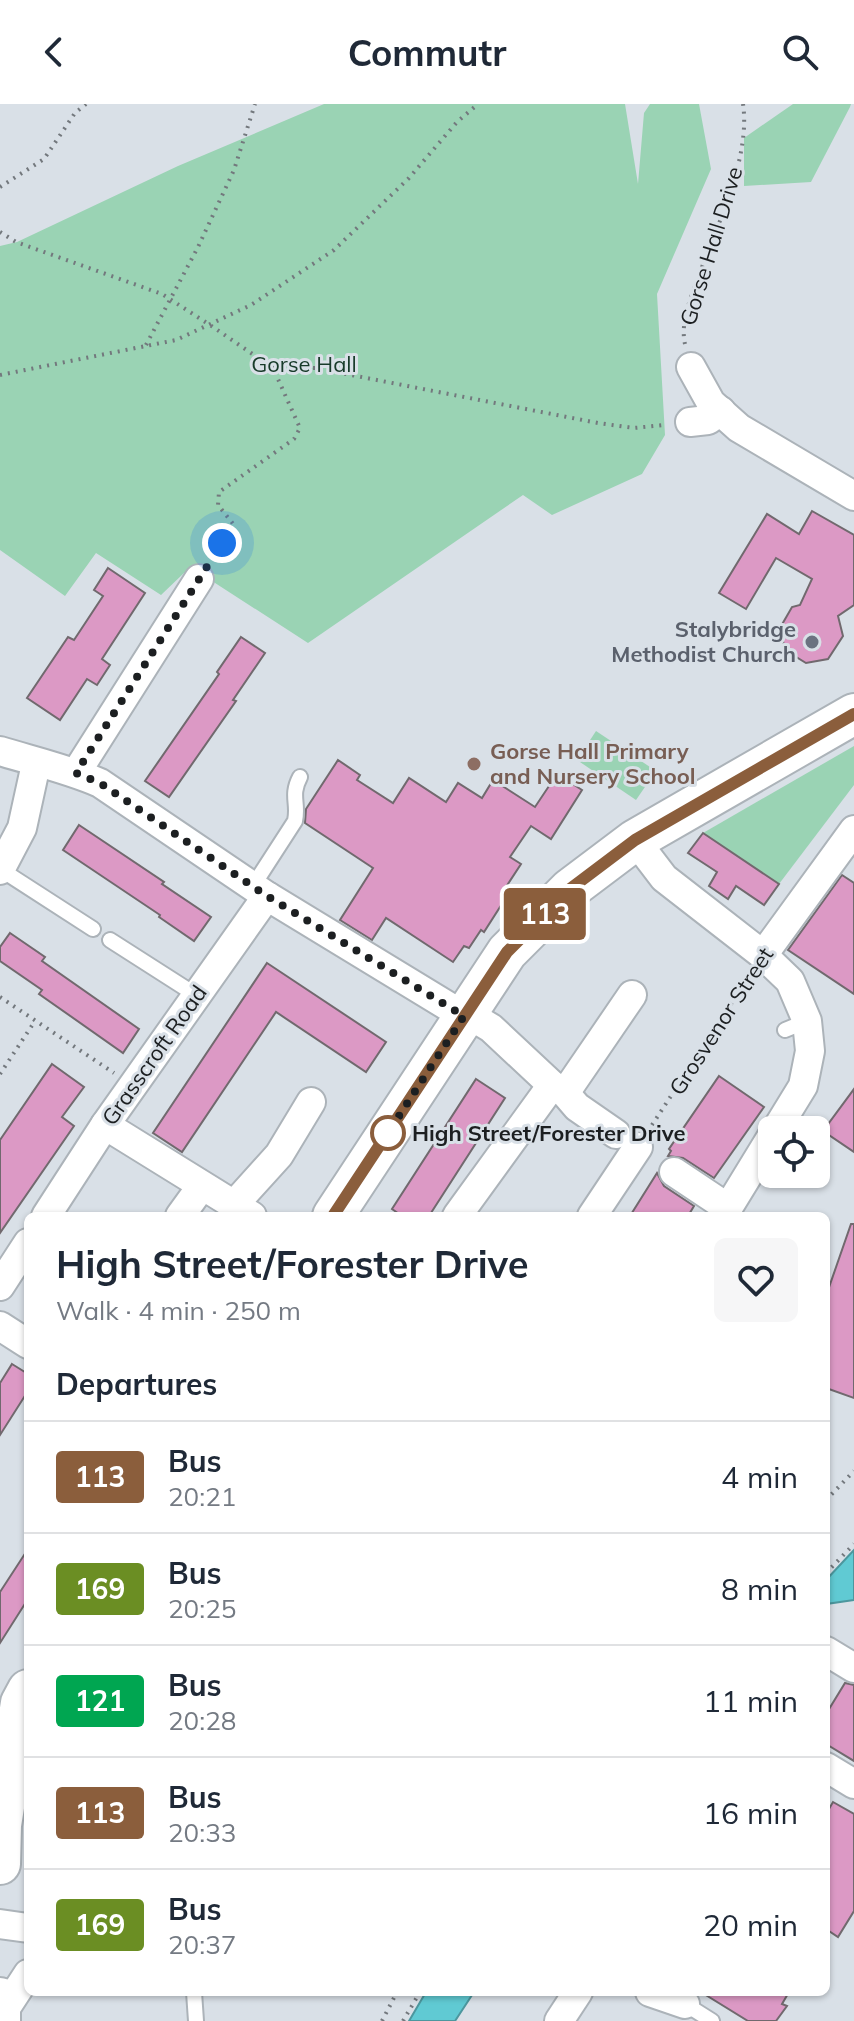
<!DOCTYPE html>
<html lang="en">
<head>
<meta charset="utf-8">
<style>
	:root { --surface:#fff; --page:#f6f6f7; --text:#1f2937; --muted:#747a83; --line:#e0e1e3 }
	body { margin:0; font-family:Mulish,sans-serif; background:var(--page); color:var(--text); height:100vh; display:flex; flex-direction:column; font-size:30px; white-space:nowrap }
	* { box-sizing:border-box; margin:0 }
	p { font-size:26px; color:var(--muted) }
	.icon { flex:none; width:44px; height:44px; fill:none; stroke:currentColor; stroke-width:2; stroke-linecap:round; stroke-linejoin:round }
	.map { position:relative; flex:1; overflow:hidden }
	.details { position:absolute; left:24px; top:1108px; width:806px; height:784px; display:flex; flex-direction:column; background:var(--surface); border-radius:12px; box-shadow:0 2px 6px #0004 }
	.details>* { flex:none }
	.badge { padding:0 16px; border-radius:6px; font-size:28px; line-height:52px }
	.fabs { position:absolute; left:758px; top:1012px; display:grid; gap:16px }
	.fabs a { display:grid; place-items:center; width:72px; height:72px; border-radius:12px; background:var(--surface); box-shadow:0 2px 6px #0004; font-size:40px }
	.you { position:absolute; width:40px; height:40px; margin:-20px; border:6px solid #fff; border-radius:50%; background:#1a73e8; box-shadow:0 0 0 12px #1a73e833 }
	.map>.badge { position:absolute; translate:-50% -50%; box-shadow:0 0 0 4px #fff }
	h2 { padding:0 32px; font-size:30px; line-height:72px }
	.round { display:grid; place-items:center; flex:none; width:84px; height:84px; border-radius:12px; background:var(--page) }
	.head { display:flex; align-items:center; justify-content:space-between; height:136px; padding:0 32px }
	h1 { font-size:38px; font-weight:700; line-height:60px }
	ul { padding:0; list-style:none }
	li { display:flex; align-items:center; gap:24px; height:112px; padding:0 32px; border-top:2px solid var(--line) }
	li div { flex:1 }
	li b { display:block; font-size:30px }
	li em { font-style:normal }
	li .badge { min-width:88px; font-weight:700; text-align:center }
	header { display:flex; justify-content:space-between; align-items:center; height:104px; padding:0 32px; background:var(--surface); font-size:36px; font-weight:700 }
	.map>svg:first-child { display:block }
</style>
</head>
<body>
<header><svg class="icon" aria-label="back" viewBox="0 0 24 24"><path d="M15 5l-7 7 7 7"/></svg>Commutr<svg class="icon" aria-label="search" viewBox="0 0 24 24"><circle cx="10" cy="10" r="6"/><path d="M15 15l6 6"/></svg></header>
<div class="map">
<svg width="854" height="1917" viewBox="0 0 854 1917">
	<rect width="100%" height="100%" fill="#d9e0e7"/>
	<g fill="#9ad3b4">
		<polygon points="324,0 625,0 638,80 644,9 650,0 699,0 711,65 657,190 665,331 642,370 552,411 523,391 308,539 195,466 184,469 161,491 96,449 65,492 0,446 0,142 17,138 178,62"/>
		<polygon points="793,0 851,0 850,3 811,78 744,82 744,34"/>
		<polygon points="596,627 656,667 636,696 577,656"/>
		<polygon points="854,642 854,681 779,780 703,729"/>
	</g>
	<g fill="#60cad3" stroke="#4c979e" stroke-width="2">
		<polygon points="854,1446 854,1496 826,1500 826,1476"/>
		<polygon points="426,1888 474,1888 455,1917 409,1917"/>
	</g>
	<g fill="#dc99c5" stroke="#71696e" stroke-width="2">
		<polygon points="812,407 854,431 854,501 838,512 843,532 828,555 806,559 785,546 780,524 792,503 800,501 812,475 776,454 746,505 719,489 767,410 799,430"/>
		<polygon points="108,464 145,489 102,555 110,561 97,581 87,575 60,616 27,594 68,533 74,536 103,492 94,486"/>
		<polygon points="241,533 265,549 233,596 236,597 169,693 145,677 219,570 217,568"/>
		<polygon points="338,656 360,671 357,676 393,699 409,674 446,698 458,679 482,694 493,676 535,703 557,670 582,686 551,735 531,722 510,753 521,760 502,789 507,792 484,828 481,826 469,844 464,842 453,858 386,814 372,836 340,816 373,764 305,719 306,705"/>
		<polygon points="79,721 164,778 162,780 211,813 194,837 159,813 160,811 63,746"/>
		<polygon points="703,729 779,780 764,801 736,782 728,795 709,782 717,768 688,749"/>
		<polygon points="842,771 854,779 854,890 788,846"/>
		<polygon points="10,829 45,853 42,857 139,925 123,949 39,890 42,886 0,857 0,843"/>
		<polygon points="267,859 386,938 366,968 276,908 182,1048 153,1029"/>
		<polygon points="52,960 84,983 62,1013 74,1022 0,1129 0,1036"/>
		<polygon points="719,972 764,1003 714,1074 683,1054 668,1052 671,1047 669,1045"/>
		<polygon points="476,975 505,994 429,1112 402,1112 392,1105"/>
		<polygon points="854,985 854,1048 823,1027"/>
		<polygon points="657,1069 664,1082 694,1102 688,1112 630,1112"/>
		<polygon points="851,1120 854,1120 854,1294 826,1284 826,1192"/>
		<polygon points="12,1260 28,1270 28,1287 0,1331 0,1279"/>
		<polygon points="28,1445 28,1495 0,1539 0,1488"/>
		<polygon points="845,1579 854,1581 854,1657 826,1640 826,1610"/>
		<polygon points="833,1698 854,1710 854,1807 838,1833 826,1825 826,1710"/>
		<polygon points="701,1888 789,1888 782,1900 787,1902 776,1917 748,1917"/>
	</g>
	<g fill="none" stroke-linecap="round" stroke-linejoin="round">
		<g stroke="#acb3b9" stroke-width="18">
			<g id="lane">
				<polyline points="0,765 93,825"/>
				<path d="M253,782L295,717C299,699 290,692 300,673"/>
				<polyline points="110,836 196,891"/>
				<polyline points="785,926 807,917"/>
				<polyline points="194,1888 196,1917"/>
				<polyline points="685,1900 712,1917"/>
			</g>
		</g>
		<g stroke="#acb3b9" stroke-width="32">
			<g id="street">
				<polyline points="691,263 711,299 739,324 854,392"/>
				<polyline points="690,318 708,316 721,307"/>
				<path d="M0,647C33,657 68,665 100,679L267,792L464,912"/>
				<polyline points="76,669 199,475"/>
				<polyline points="635,736 664,774 763,851 790,877 807,917 810,947 803,982 776,1026"/>
				<polyline points="0,766 22,724 36,660"/>
				<polyline points="763,851 854,726"/>
				<polyline points="466,909 491,924 552,981 565,989 577,1003 616,1030"/>
				<polyline points="565,989 632,891"/>
				<polyline points="105,1021 252,1112"/>
				<polyline points="674,1068 728,1104"/>
				<polyline points="233,1102 279,1051 311,998"/>
				<polyline points="46,1112 105,1021 267,792"/>
				<polyline points="180,1112 201,1083"/>
				<polyline points="457,1112 552,981"/>
				<polyline points="592,1112 638,1043"/>
				<polyline points="723,1112 772,1032"/>
				<polyline points="0,1182 28,1139"/>
				<polyline points="0,1222 28,1240"/>
				<polyline points="826,1547 854,1564"/>
				<polyline points="826,1663 854,1680"/>
				<polyline points="0,1820 28,1824"/>
				<polyline points="650,1888 685,1900"/>
				<polyline points="0,1913 28,1870"/>
				<polyline points="559,1917 578,1888"/>
			</g>
		</g>
		<g stroke="#acb3b9" stroke-width="44">
			<g id="secondary">
				<polyline points="333,1112 507,848 570,785 635,736 854,610"/>
				<polyline points="0,1760 1,1721 21,1599 28,1586"/>
				<polyline points="0,1894 0,1917"/>
			</g>
		</g>
		<g stroke="#73787d" stroke-width="4" stroke-dasharray="2 6" stroke-linecap="butt">
			<polyline points="0,83 44,55 75,9 86,0"/>
			<polyline points="0,128 16,138 162,190 210,221 273,264 300,324 294,335 219,388 218,401 234,421 211,456"/>
			<path d="M685,240C680,219 691,193 698,174C716,123 751,54 743,0"/>
			<polyline points="146,241 198,143 234,66 255,0"/>
			<polyline points="273,264 315,264 598,319 634,324 664,321"/>
			<polyline points="0,271 176,236 251,201 334,146 409,74 457,18 478,0"/>
			<polyline points="0,893 114,969"/>
			<polyline points="0,970 35,917"/>
			<polyline points="652,1021 750,871"/>
			<polyline points="826,1396 854,1367"/>
			<polyline points="826,1469 854,1440"/>
			<polyline points="382,1917 397,1888"/>
			<polyline points="403,1917 420,1888"/>
		</g>
		<use href="#lane" stroke="#fff" stroke-width="14"/>
		<use href="#street" stroke="#fff" stroke-width="28"/>
		<use href="#secondary" stroke="#fff" stroke-width="40"/>
	</g>
	<g fill="none" stroke-linecap="round" stroke-linejoin="round">
		<g stroke="#fff" stroke-width="18">
			<polyline id="line" points="333,1112 507,848 570,785 635,736 854,610"/>
		</g>
		<use href="#line" stroke="#8b5e3c" stroke-width="12"/>
		<polyline stroke="#1c1f21" stroke-width="8" stroke-dasharray="0 14.4" points="222,439 76,669 100,679 267,792 464,912 384,1035 388,1029"/>
	</g>
	<circle fill="#6b7280" stroke="#d9e0e7" stroke-width="3" cx="812" cy="538" r="8"/>
	<circle fill="#8d6e63" stroke="#d9e0e7" stroke-width="3" cx="474" cy="660" r="8"/>
	<circle fill="#fff" stroke="#8b5e3c" stroke-width="4" cx="388" cy="1029" r="16"/>
	<g text-anchor="middle" stroke-width="6" stroke-linejoin="round" paint-order="stroke">
		<g font-size="22" fill="#1c1f21" stroke="#d9e0e7">
			<text transform="translate(711 142) rotate(-73)" y="8">Gorse Hall Drive</text>
			<text transform="translate(721 917) rotate(-57)" y="8">Grosvenor Street</text>
			<text transform="translate(154 951) rotate(-55)" y="8">Grasscroft Road</text>
		</g>
		<g font-size="22" fill="#183b2a" stroke="#d9e0e7">
			<text x="304" y="268">Gorse Hall</text>
		</g>
		<g font-size="22" font-weight="bold" fill="#5b616d" stroke="#d9e0e7" text-anchor="end">
			<text x="796" y="533">Stalybridge<tspan x="796" dy="25">Methodist Church</tspan></text>
		</g>
		<g font-size="22" font-weight="bold" fill="#785e54" stroke="#d9e0e7" text-anchor="start">
			<text x="490" y="655">Gorse Hall Primary<tspan x="490" dy="25">and Nursery School</tspan></text>
		</g>
		<g font-size="22" font-weight="bold" fill="#1c1f21" stroke="#d9e0e7" text-anchor="start">
			<text x="412" y="1037">High Street/Forester Drive</text>
		</g>
	</g>
</svg>
<div class="fabs">
<a><svg class="icon" aria-label="locate" viewBox="0 0 24 24"><circle cx="12" cy="12" r="6"/><path d="M12 2v4M12 18v4M2 12h4M18 12h4"/></svg></a>
</div>
<div class="you" style="left:222px;top:439px"></div>
<b class="badge" style="left:545px;top:810px;background:#8b5e3c;color:#fff">113</b>
<section class="details">
<div class="head"><div><h1>High Street/Forester Drive</h1><p>Walk · 4 min · 250 m</p></div><a class="round"><svg class="icon" aria-label="heart" viewBox="0 0 24 24"><path d="M12 20l-8-8c-3-5 5-10 8-4 3-6 11-1 8 4z"/></svg></a></div>
<h2>Departures</h2>
<ul>
<li><span class="badge" style="background:#8b5e3c;color:#fff">113</span><div><b>Bus</b><p>20:21</p></div><em>4 min</em></li>
<li><span class="badge" style="background:#6b8e23;color:#fff">169</span><div><b>Bus</b><p>20:25</p></div><em>8 min</em></li>
<li><span class="badge" style="background:#00a651;color:#fff">121</span><div><b>Bus</b><p>20:28</p></div><em>11 min</em></li>
<li><span class="badge" style="background:#8b5e3c;color:#fff">113</span><div><b>Bus</b><p>20:33</p></div><em>16 min</em></li>
<li><span class="badge" style="background:#6b8e23;color:#fff">169</span><div><b>Bus</b><p>20:37</p></div><em>20 min</em></li>
</ul>
</section>
</div>
</body>
</html>
